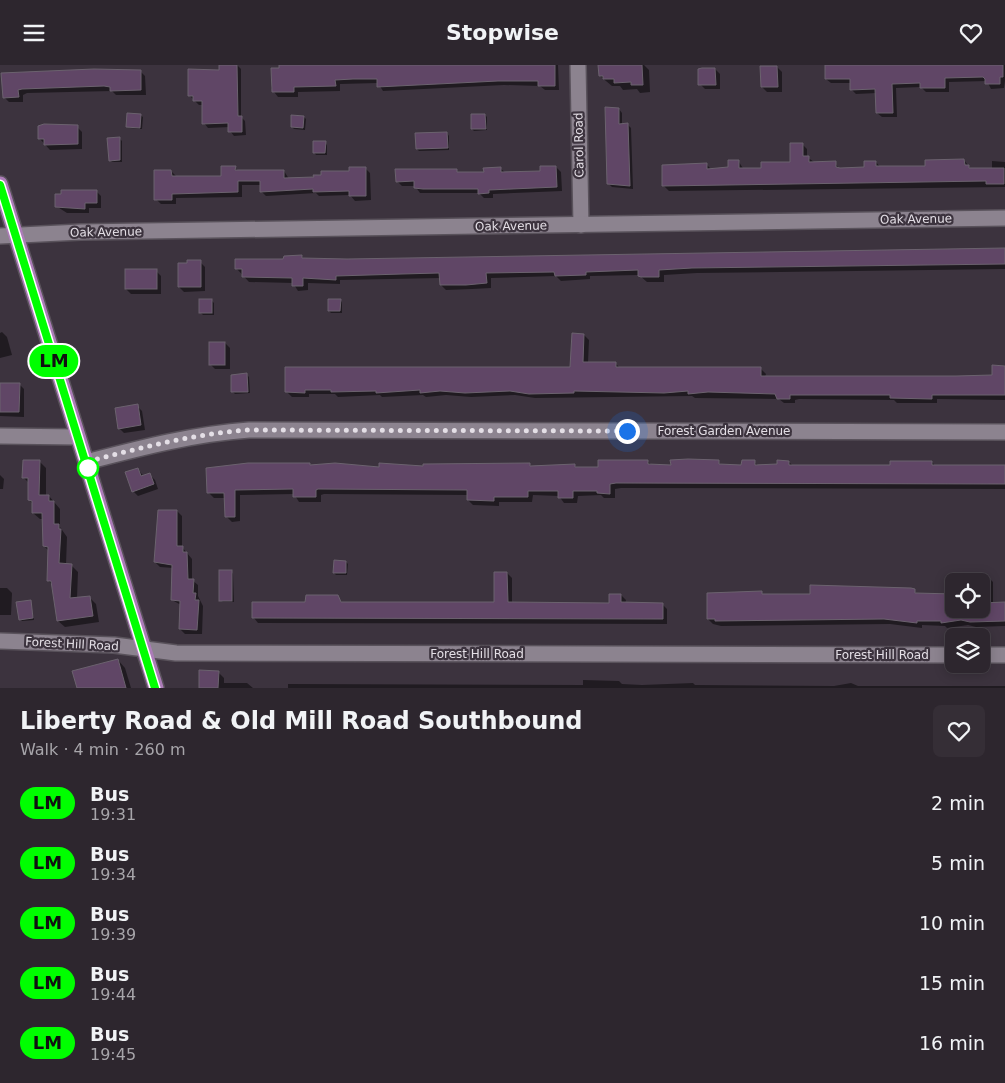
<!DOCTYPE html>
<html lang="en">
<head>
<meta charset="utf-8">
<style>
	:root { --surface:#2d262e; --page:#352e36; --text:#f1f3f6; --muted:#a7a5aa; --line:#48434a }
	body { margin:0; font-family:"DejaVu Sans",sans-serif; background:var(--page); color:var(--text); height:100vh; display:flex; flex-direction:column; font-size:19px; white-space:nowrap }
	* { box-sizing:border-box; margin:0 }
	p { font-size:16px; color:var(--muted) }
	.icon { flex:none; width:28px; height:28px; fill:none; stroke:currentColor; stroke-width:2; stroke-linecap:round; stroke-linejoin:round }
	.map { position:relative; height:623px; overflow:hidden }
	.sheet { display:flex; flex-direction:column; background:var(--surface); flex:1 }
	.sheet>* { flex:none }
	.badge { padding:0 10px; border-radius:16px; font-size:18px; line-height:32px }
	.fabs { position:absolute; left:945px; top:508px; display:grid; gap:10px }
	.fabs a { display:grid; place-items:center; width:45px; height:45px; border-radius:8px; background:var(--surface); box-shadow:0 2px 12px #0003,0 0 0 1px var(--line); font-size:25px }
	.you { position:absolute; width:25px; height:25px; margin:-12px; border:4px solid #fff; border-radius:50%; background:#1a73e8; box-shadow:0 0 0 8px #1a73e833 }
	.map>.badge { position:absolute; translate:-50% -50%; box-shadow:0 0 0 2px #fff }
	.round { display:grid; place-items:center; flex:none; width:52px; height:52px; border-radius:8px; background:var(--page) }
	.overview { display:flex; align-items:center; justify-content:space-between; height:85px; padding:0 20px }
	h1 { font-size:24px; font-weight:700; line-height:38px }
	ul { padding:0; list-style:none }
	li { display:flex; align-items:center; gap:15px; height:60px; padding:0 20px }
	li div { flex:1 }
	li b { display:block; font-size:19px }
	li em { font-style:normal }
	li .badge { min-width:55px; font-weight:700; text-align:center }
	header { display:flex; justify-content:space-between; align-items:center; height:65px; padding:0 20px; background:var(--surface); font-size:22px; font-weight:700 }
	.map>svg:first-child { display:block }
</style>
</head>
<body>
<header><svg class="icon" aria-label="menu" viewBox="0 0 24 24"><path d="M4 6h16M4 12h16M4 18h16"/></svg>Stopwise<svg class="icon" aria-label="heart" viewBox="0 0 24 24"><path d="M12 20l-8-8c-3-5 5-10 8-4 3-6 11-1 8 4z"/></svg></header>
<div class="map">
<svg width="1005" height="623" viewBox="0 0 1005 623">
	<rect width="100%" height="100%" fill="#3c333e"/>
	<g fill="#0007">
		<polygon points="220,0 237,0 241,4 241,52 245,56 246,70 234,71 230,66 230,62 208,63 204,58 203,40 199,40 189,30 220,6"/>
		<polygon points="303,0 558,0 559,25 545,25 540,21 504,20 383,26 378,18 340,19 340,26 298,27 298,32 278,32 271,23 272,4"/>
		<polygon points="599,0 644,0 649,5 650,27 640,28 637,24 623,25 620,21 612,21 600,11"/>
		<polygon points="857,0 1005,0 1005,16 1004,23 991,24 987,16 949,17 949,27 926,27 921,22 896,23 897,52 882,52 877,48 877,28 856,29 851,24 851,18 831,18 826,14"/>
		<polygon points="777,2 782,7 782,27 767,27 762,22"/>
		<polygon points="715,4 720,9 720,24 705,24 700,19"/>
		<polygon points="140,6 145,11 146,30 116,30 112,26 27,28 23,30 23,37 9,37 4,32 3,9"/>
		<polygon points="619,44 622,48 622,60 627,59 631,63 633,124 612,122 609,119"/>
		<polygon points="140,50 143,52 142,64 130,63 127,61"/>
		<polygon points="485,50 487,52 487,65 474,66 472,64"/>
		<polygon points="304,52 306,54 305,65 294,64 292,62"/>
		<polygon points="77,62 82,67 82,84 50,85 40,74"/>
		<polygon points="447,68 449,71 449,85 419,86 417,84"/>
		<polygon points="120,74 122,76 122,97 112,97 110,95"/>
		<polygon points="325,78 327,80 327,90 316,90 314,87"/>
		<polygon points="802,79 807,84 807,92 814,97 835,98 840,105 865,103 876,97 881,103 927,102 964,95 971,104 992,104 992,96 1005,97 1005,122 669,126 664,121 706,99 712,105 729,104 739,97 744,105 762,105 791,99"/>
		<polygon points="556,102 561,107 562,126 493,129 493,133 484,133 479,128 420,128 415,121 402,121 397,116 456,106 459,108 485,108 501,104 506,108 541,107"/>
		<polygon points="235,103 239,106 284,106 289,114 315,113 365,103 370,108 371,135 355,136 350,130 319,131 316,128 266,131 261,126 261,120 242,120 242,132 176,133 176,139 161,139 156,134 171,106 176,111 222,112"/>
		<polygon points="96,126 101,131 101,143 89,143 89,148 67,148 56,141"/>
		<polygon points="1005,184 1005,204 697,208 664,210 664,217 647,217 639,210 590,211 590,214 561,216 556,211 491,213 491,223 472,224 446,225 441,220 441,213 340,215 340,219 308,218 308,225 298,226 293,218 249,217 237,204 302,191 305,195 347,196"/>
		<polygon points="200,197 205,202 205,226 184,227 179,222"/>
		<polygon points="156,206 161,211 161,229 131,229 126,224"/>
		<polygon points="340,235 342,237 342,248 331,248 329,246"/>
		<polygon points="212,236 214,238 214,250 203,250 201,248"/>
		<polygon points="2,267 7,272 12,290 0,293 0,268"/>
		<polygon points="584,270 589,275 588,298 615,298 621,304 761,304 766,309 765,312 994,311 1005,302 1005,335 937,334 937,338 897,338 894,335 799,334 795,335 795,338 784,338 779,334 695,333 692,331 535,333 515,330 471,332 446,330 426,332 423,330 382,332 380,330 338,332 335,329 309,329 309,332 292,332 287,327 286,303 571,303"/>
		<polygon points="225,278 230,283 230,304 215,304 210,299"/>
		<polygon points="247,310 249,312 250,328 235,329 232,326"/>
		<polygon points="0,319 19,319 24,324 24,352 0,351"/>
		<polygon points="137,341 142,346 145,365 124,368 119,363"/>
		<polygon points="39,396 46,403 46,431 49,431 60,444 60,462 67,472 66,500 71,500 78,507 77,533 89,532 96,539 99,557 65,562 58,556 52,520 48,515 49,486 44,481 44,454 40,454 33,448 33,439 29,435 29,418 23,412"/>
		<polygon points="647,396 652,400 672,401 718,397 722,400 743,401 754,397 759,401 778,401 789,397 793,401 891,401 932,397 936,402 1005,401 1005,424 621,423 615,424 615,433 604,433 601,430 578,431 577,438 564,438 559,431 533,430 532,437 499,437 499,441 473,440 468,435 468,430 324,429 321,430 321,437 299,437 294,429 240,430 240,456 232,457 227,452 225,433 214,433 209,428 310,399 312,401 380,403 530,400 533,402 574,400 577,403 599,403"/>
		<polygon points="138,404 144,412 150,410 155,415 158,424 138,431 133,426"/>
		<polygon points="0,410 4,414 3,424 0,424"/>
		<polygon points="177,446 182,451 182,482 192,494 192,515 198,520 198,531 203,541 202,569 185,569 180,564 181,540 172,535 173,503 160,502 155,497"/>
		<polygon points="346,497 348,499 347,510 336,510 334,508"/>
		<polygon points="231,506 233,509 234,537 223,537 220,535"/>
		<polygon points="507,508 512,513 512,538 610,539 621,530 626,535 625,539 662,539 667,544 667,559 258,558 254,553 337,532 343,538 496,538"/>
		<polygon points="967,512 988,512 993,517 993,539 1005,539 1005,561 976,562 968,560 947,563 945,561 922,560 922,563 890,559 721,561 713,559 708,554 761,528 764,530 811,530 811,521 911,524 919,530 954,544 981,544 981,516 967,516"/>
		<polygon points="0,523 7,523 12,528 11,550 0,550"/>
		<polygon points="30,537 34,555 22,556 20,554"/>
		<polygon points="118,595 125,603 131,623 78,623"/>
		<polygon points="218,607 224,613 224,618 247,618 253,623 200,623"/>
		<polygon points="583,615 619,616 622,619 642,620 693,618 695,620 834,621 851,618 858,621 1005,621 1005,623 288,623 288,619 583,620"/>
	</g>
	<g fill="#604666" stroke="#6b626e">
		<polygon points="219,0 237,0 238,51 242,51 242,67 228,67 228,58 202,59 202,36 193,36 193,31 188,31 188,4 219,5"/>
		<polygon points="279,0 555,0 555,21 538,21 538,16 498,16 377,22 377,14 353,14 335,15 336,21 294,22 294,27 272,27 271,3 279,3"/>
		<polygon points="598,0 642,0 643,20 631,20 631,17 614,18 614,14 603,14 603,11 599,11"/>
		<polygon points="825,0 1003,0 1003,12 1000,12 1000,19 985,19 985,14 983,12 945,13 945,23 920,23 920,18 892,19 893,48 876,48 875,24 850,25 850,14 825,14"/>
		<polygon points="760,1 777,1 778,22 761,22"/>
		<polygon points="702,3 715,3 716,20 698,20 698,4"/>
		<polygon points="94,4 141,5 141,25 110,26 110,22 104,21 22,24 18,25 19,32 3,33 1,8"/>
		<polygon points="605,42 619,43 619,59 628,58 630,121 607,119"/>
		<polygon points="127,48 141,49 140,63 126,62"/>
		<polygon points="471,49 485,49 486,64 471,64"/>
		<polygon points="291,50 304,51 303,63 291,62"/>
		<polygon points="44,59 78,60 78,79 44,80 44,74 38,74 38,61"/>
		<polygon points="447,67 448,83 416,84 415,68"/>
		<polygon points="120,72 120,95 109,96 107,73"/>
		<polygon points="313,76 326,76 325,88 313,88"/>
		<polygon points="790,78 803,78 803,91 809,91 809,97 836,96 836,102 840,103 864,102 864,96 876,96 876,101 925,101 925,95 964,94 965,100 969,100 969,103 1004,103 1004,119 986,119 986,116 662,121 662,100 707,98 707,104 728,102 728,95 739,95 739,103 761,103 761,97 790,97"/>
		<polygon points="221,101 236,101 235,105 284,105 284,113 314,112 313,110 321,110 321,106 349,106 349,102 366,102 366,131 349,131 349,126 313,127 313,124 260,127 260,116 238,116 238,127 172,129 172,135 154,135 154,105 171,105 172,111 221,111"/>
		<polygon points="540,101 556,101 557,122 489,125 489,128 478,129 478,124 423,124 414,123 414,116 396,117 395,104 457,104 457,107 484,107 483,103 501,102 501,107 540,106"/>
		<polygon points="61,125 97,125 97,138 85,138 85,144 55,142 55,129 61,129"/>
		<polygon points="1005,183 1005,199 692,203 659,205 659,212 641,212 638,211 638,205 586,207 586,210 555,211 554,207 486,208 487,218 466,220 440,220 439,208 402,209 336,211 336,215 303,213 303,221 292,221 292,213 242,212 242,204 235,204 235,194 283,194 284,191 302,190 302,193 347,194"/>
		<polygon points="187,195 201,195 201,222 178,222 178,198 187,198"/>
		<rect x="125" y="204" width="32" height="20"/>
		<rect x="199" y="234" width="13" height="14"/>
		<polygon points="328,234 341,234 340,246 328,246"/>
		<polygon points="572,268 584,269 583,297 616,297 616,302 761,302 761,311 956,311 992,310 992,300 1005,301 1005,330 932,330 932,334 890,333 890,330 790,330 790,334 777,334 775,329 708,327 688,329 688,326 664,328 574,326 574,328 529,329 510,326 465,328 440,326 420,328 420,325 376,328 376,326 331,327 331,325 305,325 305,328 285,327 285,302 570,302"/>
		<rect x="209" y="277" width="16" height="23"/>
		<polygon points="247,308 248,327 231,327 231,310"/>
		<polygon points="0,318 20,318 19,347 0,347"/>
		<polygon points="138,339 141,360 118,364 115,343"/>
		<polygon points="688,394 719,395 719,399 741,400 742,395 755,395 755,400 777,399 777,395 789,396 789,400 890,400 890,396 932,396 932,400 1005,400 1005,419 616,418 610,419 610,429 597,428 597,426 573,426 573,433 558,433 558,426 528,426 528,432 494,432 494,436 467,435 467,425 318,424 316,425 316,432 293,432 293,424 235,425 235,452 225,452 224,428 207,428 206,403 248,398 310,398 310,400 335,398 379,402 379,398 423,401 423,399 530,398 530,401 575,399 575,402 598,402 598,395 648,395 648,399 671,400 670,395"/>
		<polygon points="23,395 40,395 39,430 49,430 49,436 54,436 54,459 59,459 59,464 61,464 59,498 72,499 70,533 90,531 93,551 57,556 51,516 47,516 48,482 43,481 42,448 32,448 32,436 28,435 28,413 22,413"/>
		<polygon points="138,403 141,411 150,408 154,419 132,427 125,407"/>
		<polygon points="158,445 177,445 177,481 183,481 183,487 187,487 188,514 194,514 193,528 196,528 195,535 199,535 197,565 179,564 180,536 171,535 172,500 154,497"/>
		<polygon points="334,495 346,496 346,508 333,508"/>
		<rect x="219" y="505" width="13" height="31"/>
		<polygon points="494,507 507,507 508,537 609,538 609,529 621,529 621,537 663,538 663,554 252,553 252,537 305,537 306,530 338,530 341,537 494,537"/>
		<polygon points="810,520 911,523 915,524 915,528 954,529 954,544 981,544 981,538 1005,537 1005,556 970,557 961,555 941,558 941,556 917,556 917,558 884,554 715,556 715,554 707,554 707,528 762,526 762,529 810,529"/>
		<polygon points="31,535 33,553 19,555 16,537"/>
		<polygon points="118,594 126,623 77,623 72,606"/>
		<polygon points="199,605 219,606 218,623 199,623"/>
	</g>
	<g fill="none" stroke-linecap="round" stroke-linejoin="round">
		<g stroke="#59525b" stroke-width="18">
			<g id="street">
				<polyline points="578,0 581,160"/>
				<polyline points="0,171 81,167 1005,153"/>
				<polyline points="0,371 78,372"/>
				<path d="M86,397C140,383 193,369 249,365L1005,367"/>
				<polyline points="0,576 114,580 176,588 954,590"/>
				<polyline points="981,590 1005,590"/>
			</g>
		</g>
		<g stroke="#59525b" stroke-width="18">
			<polyline id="primary" points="0,119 156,623"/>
		</g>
		<use href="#street" stroke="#8c838f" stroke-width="15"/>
		<use href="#primary" stroke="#ac7cb8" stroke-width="15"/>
	</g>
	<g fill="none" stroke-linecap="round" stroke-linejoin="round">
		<g stroke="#fff" stroke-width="11">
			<polyline id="line" points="0,120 155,623"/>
		</g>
		<use href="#line" stroke="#0f0" stroke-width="8"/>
		<path stroke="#e4dfe6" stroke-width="5" stroke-dasharray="0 9" d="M88,403L86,397C140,383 192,369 249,365L627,366"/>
	</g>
	<circle fill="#fff" stroke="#0f0" stroke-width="2.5" cx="88" cy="403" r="10"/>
	<g text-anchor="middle" stroke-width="4.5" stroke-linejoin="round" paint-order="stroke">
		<g font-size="12" fill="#e4dfe6" stroke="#3c333e">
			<text transform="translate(579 80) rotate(-91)" y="4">Carol Road</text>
			<text transform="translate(916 154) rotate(-1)" y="4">Oak Avenue</text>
			<text transform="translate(511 161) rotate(-1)" y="4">Oak Avenue</text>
			<text transform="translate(106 167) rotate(-1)" y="4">Oak Avenue</text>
			<text x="724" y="370">Forest Garden Avenue</text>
			<text transform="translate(72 579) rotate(3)" y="4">Forest Hill Road</text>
			<text x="477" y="593">Forest Hill Road</text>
			<text x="882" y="594">Forest Hill Road</text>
		</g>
	</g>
</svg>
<div class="fabs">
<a><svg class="icon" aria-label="locate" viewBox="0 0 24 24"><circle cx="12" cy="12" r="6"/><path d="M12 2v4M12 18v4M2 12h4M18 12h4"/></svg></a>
<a><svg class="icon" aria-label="layers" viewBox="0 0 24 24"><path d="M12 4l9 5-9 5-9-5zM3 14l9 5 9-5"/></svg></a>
</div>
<div class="you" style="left:627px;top:366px"></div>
<b class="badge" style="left:54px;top:296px;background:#0f0;color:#111">LM</b>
</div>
<section class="sheet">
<div class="overview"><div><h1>Liberty Road &amp; Old Mill Road Southbound</h1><p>Walk · 4 min · 260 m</p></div><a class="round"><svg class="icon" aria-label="heart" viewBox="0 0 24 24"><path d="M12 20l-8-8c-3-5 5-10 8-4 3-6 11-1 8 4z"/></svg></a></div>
<ul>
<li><span class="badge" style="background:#0f0;color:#111">LM</span><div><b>Bus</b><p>19:31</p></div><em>2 min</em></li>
<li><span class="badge" style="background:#0f0;color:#111">LM</span><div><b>Bus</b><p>19:34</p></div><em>5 min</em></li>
<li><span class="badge" style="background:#0f0;color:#111">LM</span><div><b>Bus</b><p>19:39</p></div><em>10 min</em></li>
<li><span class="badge" style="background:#0f0;color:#111">LM</span><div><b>Bus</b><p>19:44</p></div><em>15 min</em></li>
<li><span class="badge" style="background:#0f0;color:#111">LM</span><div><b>Bus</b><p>19:45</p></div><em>16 min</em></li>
</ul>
</section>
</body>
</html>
